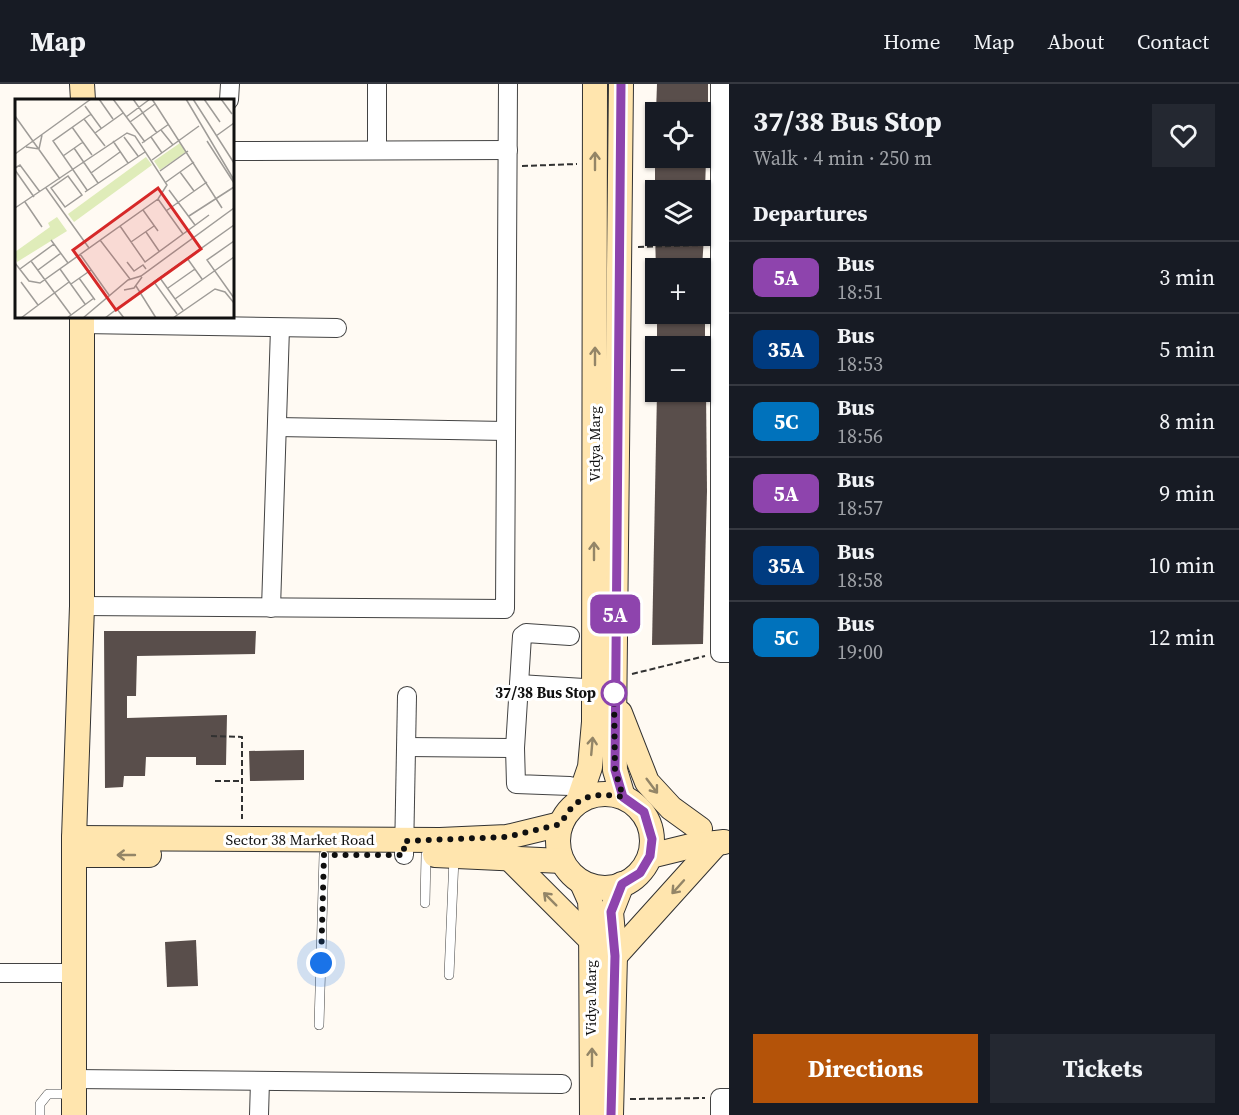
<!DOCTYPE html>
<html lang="en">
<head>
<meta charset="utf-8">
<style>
	:root { --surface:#171b24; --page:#242831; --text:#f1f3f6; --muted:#9ea1a6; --line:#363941; --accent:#b45309 }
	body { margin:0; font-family:"Source Serif 4",serif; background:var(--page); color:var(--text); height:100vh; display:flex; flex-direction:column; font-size:22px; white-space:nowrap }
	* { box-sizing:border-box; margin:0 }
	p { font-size:20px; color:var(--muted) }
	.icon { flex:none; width:33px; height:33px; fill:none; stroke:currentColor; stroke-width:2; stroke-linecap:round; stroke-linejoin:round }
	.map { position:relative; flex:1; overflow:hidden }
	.drawer { display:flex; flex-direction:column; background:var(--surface); width:510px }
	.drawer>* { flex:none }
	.badge { padding:0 12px; border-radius:9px; font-size:21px; line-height:39px }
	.fabs { position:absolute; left:645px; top:18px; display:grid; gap:12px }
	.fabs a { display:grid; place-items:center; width:66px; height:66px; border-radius:0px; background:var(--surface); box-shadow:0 2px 4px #0004; font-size:30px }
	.you { position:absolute; width:30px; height:30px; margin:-15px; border:4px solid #fff; border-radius:50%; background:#1a73e8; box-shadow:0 0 0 9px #1a73e833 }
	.map>.badge { position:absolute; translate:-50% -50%; box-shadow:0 0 0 3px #fff }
	h2 { padding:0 24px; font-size:22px; line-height:54px }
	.round { display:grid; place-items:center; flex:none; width:63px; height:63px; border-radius:0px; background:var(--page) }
	.overview { display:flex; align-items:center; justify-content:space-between; height:102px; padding:0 24px }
	h1 { font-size:28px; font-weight:700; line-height:45px }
	.primary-button { display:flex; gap:12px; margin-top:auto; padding:12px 24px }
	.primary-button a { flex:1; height:69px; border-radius:0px; background:var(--accent); color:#fff; font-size:24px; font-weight:700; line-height:69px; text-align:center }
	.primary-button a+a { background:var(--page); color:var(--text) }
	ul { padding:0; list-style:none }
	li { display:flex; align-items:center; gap:18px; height:72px; padding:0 24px; border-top:2px solid var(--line) }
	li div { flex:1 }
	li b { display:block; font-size:22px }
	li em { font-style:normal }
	li .badge { min-width:66px; font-weight:700; text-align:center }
	header { display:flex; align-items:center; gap:36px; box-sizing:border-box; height:84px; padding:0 30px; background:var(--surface); border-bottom:2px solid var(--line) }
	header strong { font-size:28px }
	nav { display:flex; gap:33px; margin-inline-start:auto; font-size:21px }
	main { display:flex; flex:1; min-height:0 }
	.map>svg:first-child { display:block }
</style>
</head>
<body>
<header>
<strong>Map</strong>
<nav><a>Home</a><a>Map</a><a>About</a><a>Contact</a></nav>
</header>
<main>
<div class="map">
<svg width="729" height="1031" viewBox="0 0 729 1031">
	<rect width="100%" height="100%" fill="#fffaf3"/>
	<g fill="#594e4b">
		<polygon points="657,0 708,0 708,28 656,28"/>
		<polygon points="655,74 706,74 705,106 655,106"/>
		<polygon points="655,152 704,152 702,184 656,184"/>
		<rect x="657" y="230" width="48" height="32"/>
		<polygon points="657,308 706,308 707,407 703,560 652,561"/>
		<polygon points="104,547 256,547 255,570 137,572 136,612 127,612 127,634 227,631 226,681 196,681 196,673 146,673 145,692 124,692 123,703 105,704"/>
		<polygon points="304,666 304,696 250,697 249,667"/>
		<polygon points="196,856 198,902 167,903 165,858"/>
	</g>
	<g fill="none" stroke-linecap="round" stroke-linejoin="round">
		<g stroke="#434343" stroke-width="10">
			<g id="lane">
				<polyline points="425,819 426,771"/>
				<polyline points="449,891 454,774"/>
				<polyline points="319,941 324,771"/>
				<polyline points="40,1031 40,1020 48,1010 73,1010"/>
			</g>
		</g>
		<g stroke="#434343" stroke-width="20">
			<g id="street">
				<polyline points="377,0 377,66"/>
				<polyline points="720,0 720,569 729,569"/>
				<polyline points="229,16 230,0"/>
				<polyline points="232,67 508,66"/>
				<polyline points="82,240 337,244"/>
				<polyline points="277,343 506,347"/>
				<polyline points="82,522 505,525 508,0"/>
				<polyline points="271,524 280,244"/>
				<polyline points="519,600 584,604"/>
				<polyline points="407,663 515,664 522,552 526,549 570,552"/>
				<polyline points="515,664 516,700 570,702"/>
				<polyline points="404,771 407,612"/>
				<polyline points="0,889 73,889"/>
				<polyline points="74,995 562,1000"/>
				<polyline points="259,1031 260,997"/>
				<polyline points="720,1031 720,1014 729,1014"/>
			</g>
		</g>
		<g stroke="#323232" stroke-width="26">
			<g id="secondary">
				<polyline points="82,0 83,16"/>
				<polyline points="621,0 614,646 615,686 623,713"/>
				<polyline points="620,629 647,698 671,724 700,745"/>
				<circle cx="605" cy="757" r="47"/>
				<polyline points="578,718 590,683 594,638 595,0"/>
				<polyline points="74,754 440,756 507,753 561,740"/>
				<polyline points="75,771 149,771"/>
				<polyline points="435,771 562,777"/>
				<polyline points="650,772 691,762 724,758"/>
				<polyline points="509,774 591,856"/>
				<polyline points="582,799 590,817 591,834 592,1031"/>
				<polyline points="615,872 717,759"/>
				<polyline points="74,1031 74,754 82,522 82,232"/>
				<polyline points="611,1031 615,872 611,828 622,800"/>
			</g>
		</g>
		<g stroke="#323232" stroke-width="2" stroke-dasharray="6 3" stroke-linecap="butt">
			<polyline points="522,82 577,80"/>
			<polyline points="638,163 704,161"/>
			<polyline points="632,590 705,572"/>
			<polyline points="211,652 242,653 242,735"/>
			<polyline points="215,697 242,697"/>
			<polyline points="630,1015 705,1014"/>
		</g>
		<use href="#lane" stroke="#fff" stroke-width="9"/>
		<use href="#street" stroke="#fff" stroke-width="18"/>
		<use href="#secondary" stroke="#ffe5ae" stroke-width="24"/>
	</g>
	<defs><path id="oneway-shaft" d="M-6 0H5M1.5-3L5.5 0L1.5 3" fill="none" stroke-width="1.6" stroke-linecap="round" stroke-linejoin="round" transform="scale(1.5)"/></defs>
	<g stroke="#938567">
		<use href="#oneway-shaft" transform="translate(595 77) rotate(-90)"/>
		<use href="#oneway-shaft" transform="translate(595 272) rotate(-90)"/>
		<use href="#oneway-shaft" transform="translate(594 467) rotate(-90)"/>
		<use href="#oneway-shaft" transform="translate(592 662) rotate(-85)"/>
		<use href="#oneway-shaft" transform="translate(652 702) rotate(53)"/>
		<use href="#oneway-shaft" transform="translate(126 771) rotate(180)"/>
		<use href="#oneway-shaft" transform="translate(678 803) rotate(132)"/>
		<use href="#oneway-shaft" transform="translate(550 815) rotate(-135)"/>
		<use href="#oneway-shaft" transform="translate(592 973) rotate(-90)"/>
	</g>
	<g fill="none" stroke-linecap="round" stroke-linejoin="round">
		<g stroke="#fff" stroke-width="14">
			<polyline id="line" points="611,1031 615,872 611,828 622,800 640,789 650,772 652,755 644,728 623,713 615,686 621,0"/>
		</g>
		<use href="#line" stroke="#8e44ad" stroke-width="9"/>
		<path stroke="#101010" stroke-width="6" stroke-dasharray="0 10.8" d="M321,879L324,771H404V757L507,753L561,740C575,711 594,708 623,713L615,686L614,609"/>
	</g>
	<circle fill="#fff" stroke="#8e44ad" stroke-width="3" cx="614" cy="609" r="12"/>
	<g text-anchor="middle" stroke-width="6" stroke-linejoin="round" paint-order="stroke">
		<g font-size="15" fill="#101010" stroke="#fff">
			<text transform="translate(595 360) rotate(-90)" y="5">Vidya Marg</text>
			<text x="300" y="761">Sector 38 Market Road</text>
			<text transform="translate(591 914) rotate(-90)" y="5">Vidya Marg</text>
		</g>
		<g font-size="15" font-weight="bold" fill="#101010" stroke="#fff" text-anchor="end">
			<text x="596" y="614">37/38 Bus Stop</text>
		</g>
	</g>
	<g transform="translate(15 15)">
		<rect width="219" height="219" fill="#fffaf3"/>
		<path d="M165,44L171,53L145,71L139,62ZM131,58L137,66L59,123L53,115ZM42,118L52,132L2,163L0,153L35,128L33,124Z" fill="#dfecb9"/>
		<path fill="none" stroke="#9f9c98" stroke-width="1.5" d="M84,0L98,20M98,0L130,43M118,0L142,34M137,0L207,109M171,0L219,81M178,0L219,64M189,0L205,23M206,0L217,15M70,7L86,29M0,17L45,80M111,18L135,0M69,20L90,47M115,23L140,5M57,28L77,56M146,31L158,46M80,34L108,14M201,37L219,24M109,38L123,57M136,38L147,54M98,42L113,64M192,42L219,84M127,44L154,25M11,48L24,50L27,36M59,49L83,84M0,55L76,0M48,57L68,43M137,61L184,27M0,69L5,66L25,93M0,71L19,98M145,72L173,52M165,73L179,92M76,74L105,53M53,77L67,96L50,108L36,89ZM151,83L179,63M31,89L74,149M72,91L38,42L76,15M154,91L180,126M70,93L130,53M143,100L168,135M10,103L27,128M0,109L112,34L120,37L152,86L143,100L25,184L14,182L0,164M128,111L143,132M151,112L192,83M174,117L219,88M105,127L130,163L194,116M131,133L144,152M36,141L53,164M85,141L115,180M219,142L192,161L219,199M116,143L139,127M65,155L94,196M172,159L187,180M16,162L56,216M112,163L119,172L128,166L131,170M5,170L39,145M45,170L70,205M23,171L46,154M64,179L80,201M145,179L168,211M6,183L23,206M56,185L76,171M121,187L141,219M153,189L180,170M109,191L119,189L127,178M160,200L219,158M162,215L139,183L219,126M6,219L54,183M52,219L79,199M68,219L113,181L126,177L219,109M90,219L102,210L109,219M158,219L200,190L210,193L219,204"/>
		<path fill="#d62828" fill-opacity="0.15" stroke="#d62828" stroke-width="3" d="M143,89L186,150L101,211L58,151Z"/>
		<rect width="219" height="219" fill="none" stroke="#101010" stroke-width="3"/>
	</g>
</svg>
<div class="fabs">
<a><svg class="icon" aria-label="locate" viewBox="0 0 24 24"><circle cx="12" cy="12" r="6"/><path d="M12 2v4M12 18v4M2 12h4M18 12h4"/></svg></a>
<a><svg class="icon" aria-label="layers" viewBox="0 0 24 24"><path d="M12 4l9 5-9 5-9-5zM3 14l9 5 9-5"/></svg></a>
<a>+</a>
<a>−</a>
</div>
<div class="you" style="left:321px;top:879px"></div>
<b class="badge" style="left:615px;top:530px;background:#8e44ad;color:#fff">5A</b>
</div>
<section class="drawer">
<div class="overview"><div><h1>37/38 Bus Stop</h1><p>Walk · 4 min · 250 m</p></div><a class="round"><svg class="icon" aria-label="heart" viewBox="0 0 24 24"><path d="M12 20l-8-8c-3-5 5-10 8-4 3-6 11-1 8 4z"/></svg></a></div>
<h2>Departures</h2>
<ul>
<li><span class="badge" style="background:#8e44ad;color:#fff">5A</span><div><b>Bus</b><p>18:51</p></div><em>3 min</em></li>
<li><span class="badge" style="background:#003b80;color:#fff">35A</span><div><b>Bus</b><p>18:53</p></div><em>5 min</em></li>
<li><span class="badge" style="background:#0072bc;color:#fff">5C</span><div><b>Bus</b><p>18:56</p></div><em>8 min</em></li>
<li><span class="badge" style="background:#8e44ad;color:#fff">5A</span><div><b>Bus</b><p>18:57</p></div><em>9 min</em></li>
<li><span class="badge" style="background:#003b80;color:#fff">35A</span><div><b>Bus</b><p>18:58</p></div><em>10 min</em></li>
<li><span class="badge" style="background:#0072bc;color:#fff">5C</span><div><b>Bus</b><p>19:00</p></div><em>12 min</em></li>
</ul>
<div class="primary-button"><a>Directions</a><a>Tickets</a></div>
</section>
</main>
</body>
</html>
